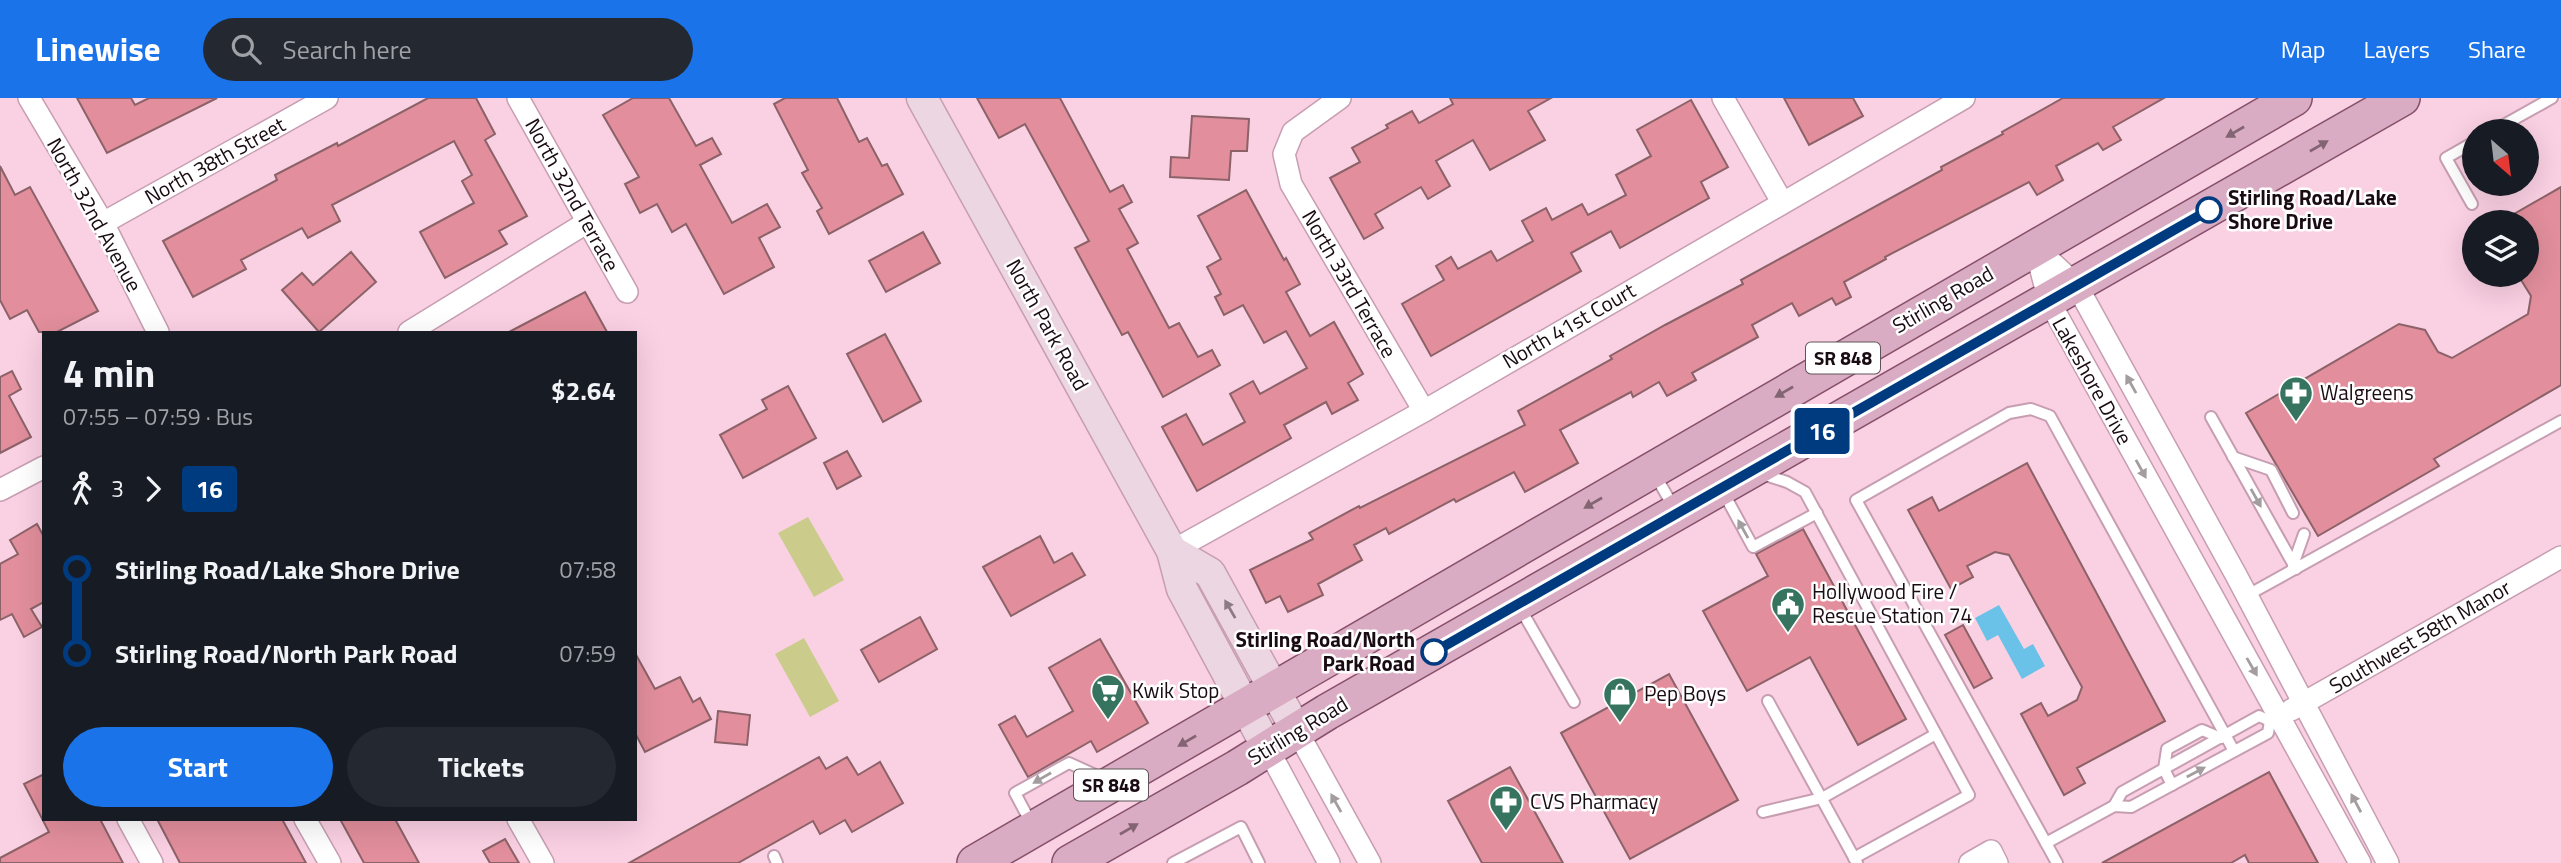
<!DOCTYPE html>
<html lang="en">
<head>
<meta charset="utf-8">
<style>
	:root { --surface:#171b24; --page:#242831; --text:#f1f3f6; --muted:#9ea1a6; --accent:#1a73e8 }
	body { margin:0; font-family:"Titillium Web",sans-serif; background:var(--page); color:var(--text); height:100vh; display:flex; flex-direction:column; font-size:26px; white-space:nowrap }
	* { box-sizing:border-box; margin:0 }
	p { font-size:23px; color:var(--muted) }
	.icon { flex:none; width:38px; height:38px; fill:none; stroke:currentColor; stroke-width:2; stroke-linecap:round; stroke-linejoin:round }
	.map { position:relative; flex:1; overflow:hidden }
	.panel { position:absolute; left:42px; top:233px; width:595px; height:490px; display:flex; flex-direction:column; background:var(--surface); border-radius:0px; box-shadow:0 7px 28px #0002 }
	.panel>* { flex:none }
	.badge { padding:0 14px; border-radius:5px; font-size:24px; line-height:46px }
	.needle { width:46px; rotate:152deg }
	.controls { position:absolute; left:2462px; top:21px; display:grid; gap:14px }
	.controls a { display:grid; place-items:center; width:77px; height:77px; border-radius:50%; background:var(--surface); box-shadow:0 7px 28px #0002; font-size:35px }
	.map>.badge { position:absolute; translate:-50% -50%; box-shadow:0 0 0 4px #fff }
	.legs { display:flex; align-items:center; gap:10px; height:77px; padding:0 21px; font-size:23px }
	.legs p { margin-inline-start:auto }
	.overview { display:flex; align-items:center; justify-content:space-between; height:119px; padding:0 21px }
	h1 { font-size:38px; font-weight:700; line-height:52px }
	.primary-button { display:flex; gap:14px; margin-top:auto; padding:14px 21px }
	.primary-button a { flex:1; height:80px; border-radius:42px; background:var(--accent); color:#fff; font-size:28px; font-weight:700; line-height:80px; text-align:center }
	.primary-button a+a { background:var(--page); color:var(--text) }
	ul { padding:0 21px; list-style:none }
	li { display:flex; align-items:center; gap:24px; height:84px; font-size:26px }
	li i { display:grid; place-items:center; width:10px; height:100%; margin:0 9px; background:currentColor }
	li i::after { content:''; width:18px; height:18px; margin:-9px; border:5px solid; border-radius:50%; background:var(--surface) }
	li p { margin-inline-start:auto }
	li:first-child i { background:linear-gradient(#0000 50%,currentColor 0) }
	li:last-child i { background:linear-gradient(currentColor 50%,#0000 0) }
	header { display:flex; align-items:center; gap:42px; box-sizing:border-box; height:98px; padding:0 35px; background:var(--accent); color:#fff }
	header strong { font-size:33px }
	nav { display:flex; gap:38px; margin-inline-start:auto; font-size:24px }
	.search { width:490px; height:63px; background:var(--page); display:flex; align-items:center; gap:18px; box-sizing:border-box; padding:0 24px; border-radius:38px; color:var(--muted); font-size:26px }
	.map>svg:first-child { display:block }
</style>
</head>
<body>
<header>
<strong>Linewise</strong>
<div class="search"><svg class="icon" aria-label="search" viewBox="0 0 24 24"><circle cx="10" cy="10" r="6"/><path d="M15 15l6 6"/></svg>Search here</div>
<nav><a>Map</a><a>Layers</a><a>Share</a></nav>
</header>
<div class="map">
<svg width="2561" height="765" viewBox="0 0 2561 765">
	<rect width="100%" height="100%" fill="#fad0e3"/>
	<g fill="#cbcc8b">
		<polygon points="808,419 844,482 814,499 778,435"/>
		<polygon points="804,540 839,603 810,619 775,556"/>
	</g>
	<polygon fill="#6ac2e9" points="1999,507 2024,551 2033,546 2045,568 2022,581 1998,537 1987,543 1975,520"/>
	<g fill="#e28e9c" stroke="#8b6268" stroke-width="2">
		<polygon points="77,0 131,0 135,7 149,0 217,0 107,55"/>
		<polygon points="428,0 476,0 495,36 485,42 527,118 499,133 507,146 445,180 420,134 474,105 462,83 472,77 454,43 332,107 340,123 308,140 302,130 241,162 246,171 193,199 163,143 277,82 275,77 337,45 338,48"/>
		<polygon points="633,0 669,0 696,48 712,40 721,56 700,67 732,125 767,106 780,129 759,140 774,169 724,196 686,126 672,134 657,106 640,115 625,86 639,79 603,17"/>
		<polygon points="785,0 837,0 859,44 867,40 882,68 887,66 903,96 829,136 817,113 822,110 802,75 808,72 774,6"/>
		<polygon points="977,0 1060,0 1110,94 1123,87 1132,104 1119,111 1138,145 1127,151 1169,230 1179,225 1198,259 1212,252 1220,267 1163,299 1128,234 1122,237 1075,150 1089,143 1025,26 999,40"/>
		<polygon points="1450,0 1551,0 1528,13 1545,42 1490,72 1473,42 1436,63 1450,88 1428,101 1421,89 1375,116 1383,130 1364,141 1330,80 1360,64 1352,50 1388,30 1386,27 1412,13 1419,25 1453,6"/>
		<polygon points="1784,0 1853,0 1863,18 1809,47"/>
		<polygon points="2063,0 2164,0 2113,29 2121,42 2103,52 2098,45 2056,68 2063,82 2037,97 2029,84 1885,159 1886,161 1844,184 1851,199 1836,207 1832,200 1799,218 1792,205 1752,227 1758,239 1692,275 1696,282 1667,298 1659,284 1633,299 1631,294 1560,332 1578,365 1525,394 1514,374 1456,404 1454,401 1389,436 1386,430 1354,447 1362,462 1318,486 1323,497 1288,514 1280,498 1266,505 1250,472 1313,441 1309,435 1359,408 1360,410 1525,327 1518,313 1612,261 1610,258 1665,227 1743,186 1741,182 1942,72 1941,69 2003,36 2002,34"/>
		<polygon points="1691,2 1728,69 1701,84 1709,100 1620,150 1611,133 1571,155 1581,173 1431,258 1402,206 1444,182 1436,168 1451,159 1458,171 1491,153 1497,163 1533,143 1522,123 1546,110 1552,122 1582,106 1588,117 1626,97 1616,77 1651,58 1637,32"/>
		<polygon points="1192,18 1249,21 1247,53 1231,53 1229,82 1170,79 1171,59 1189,60"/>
		<polygon points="0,68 15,97 30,89 98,213 57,234 39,234 27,212 10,221 0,202"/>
		<polygon points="2561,89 2561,287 2434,361 2439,368 2318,438 2246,315 2399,226 2425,232 2438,254 2452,260 2528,216 2531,198 2518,177 2527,177 2527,124 2500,124"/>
		<polygon points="1246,92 1284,162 1286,160 1300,186 1286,194 1310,238 1334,224 1363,276 1348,285 1358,302 1332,316 1326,304 1284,327 1291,340 1197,393 1162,329 1186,316 1203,347 1245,324 1230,296 1253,283 1260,296 1307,270 1286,233 1264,245 1243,207 1224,217 1215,199 1221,196 1207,169 1221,161 1198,118"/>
		<polygon points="923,134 940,165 886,194 869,163"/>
		<polygon points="351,154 376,184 319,234 282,192 302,175 313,187"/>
		<polygon points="585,194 607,234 509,234"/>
		<polygon points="885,236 921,303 883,324 847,256"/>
		<polygon points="12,273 21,291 9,298 31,339 0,355 0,279"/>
		<polygon points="788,288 816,340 743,380 720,337 767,311 762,302"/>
		<polygon points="847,353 861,378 837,391 824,365"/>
		<polygon points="2027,365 2165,623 2077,670 2085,685 2064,697 2021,616 2041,605 2048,618 2077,602 2082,589 2009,457 1995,454 1967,468 1973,479 1951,491 1908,412 1932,399 1939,413"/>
		<polygon points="37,426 44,439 44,504 31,511 42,529 24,539 12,516 0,522 0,466 18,456 10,442"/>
		<polygon points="1803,431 1906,621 1858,647 1810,559 1747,593 1703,513 1768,478 1756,456"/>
		<polygon points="1040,438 1054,465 1072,455 1085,477 1011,518 983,469"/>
		<polygon points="920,519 937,551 879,584 861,552"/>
		<polygon points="1963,527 1992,580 1974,590 1945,537"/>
		<polygon points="1100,541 1148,625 1097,654 1091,643 1028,679 999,627 1015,618 1027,639 1073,613 1049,570"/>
		<polygon points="635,555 655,591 680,579 693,604 700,600 711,621 645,654 635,635"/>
		<polygon points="1669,576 1738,702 1630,761 1561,635"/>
		<polygon points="718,613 750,617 747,647 715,644"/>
		<polygon points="819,659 826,671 847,659 858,677 880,664 903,705 852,734 845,722 820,736 813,723 738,765 629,765"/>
		<polygon points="1510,669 1563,765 1482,765 1448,703"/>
		<polygon points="2269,674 2318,765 2249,765 2245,757 2231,765 2102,765"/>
		<polygon points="44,676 44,721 100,721 123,765 0,765 0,760 49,734 24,686"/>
		<polygon points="157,721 282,721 306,765 180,765"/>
		<polygon points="340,721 395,721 419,765 364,765"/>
		<polygon points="505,741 519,765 490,765 483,753"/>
	</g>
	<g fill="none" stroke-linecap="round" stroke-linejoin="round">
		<g stroke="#c79eb1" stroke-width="14">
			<g id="lane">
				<polyline points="2493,33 2552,0"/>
				<polyline points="2472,106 2446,60 2474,44"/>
				<polyline points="2211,319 2296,471"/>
				<polyline points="2233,359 2271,372 2293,415"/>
				<polyline points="1654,375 1674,410"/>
				<polyline points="1762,376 1787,384 1805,394 1969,697 1854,760"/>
				<polyline points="1722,392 1753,449 1817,415"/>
				<polyline points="2293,467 2304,436"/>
				<polyline points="2246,498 2561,323"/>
				<polyline points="1519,508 1574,604"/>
				<polyline points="1768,603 1857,765"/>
				<polyline points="2172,687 2164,671 2167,651 2202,632 2221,640"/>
				<polyline points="2114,708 2122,694 2259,618 2270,623 2275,621"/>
				<polyline points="1763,714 1822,700 1936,636"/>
				<polyline points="1031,725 1015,695 1069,665 1104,681"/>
				<polyline points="2046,745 1856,402 2009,315 2031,311 2050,318 2234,653"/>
				<polyline points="774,758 777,765"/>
				<polyline points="1173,765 1241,729 1259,765"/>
				<polyline points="2057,765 2046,745 2114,708 2131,709 2268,635 2270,623"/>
			</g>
		</g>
		<g stroke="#c79eb1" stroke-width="24">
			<g id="street">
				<polyline points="29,0 103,125 158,234"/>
				<polyline points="518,0 627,194"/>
				<polyline points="1340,0 1293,34 1284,56 1291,86 1424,313"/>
				<polyline points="1723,0 1782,104"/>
				<polyline points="103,125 327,0"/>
				<polyline points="2035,149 2077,188 2236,477 2388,765"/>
				<polyline points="2035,149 2049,203 2360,765"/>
				<polyline points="409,234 586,125"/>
				<polyline points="0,392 44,369"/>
				<polyline points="1172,453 1424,313 1964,0"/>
				<polyline points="2291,612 2561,459"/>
				<polyline points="1297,633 1370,765"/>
				<polyline points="1268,651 1329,765"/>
				<polyline points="128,721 152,765"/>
				<polyline points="305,721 330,765"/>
				<polyline points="518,721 543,765"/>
				<polyline points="1970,765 1991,753 1997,765"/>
			</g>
		</g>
		<g stroke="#c79eb1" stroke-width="33">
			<g id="secondary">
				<polyline points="922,0 1172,453 1182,491 1268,651"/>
				<polyline points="1172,453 1210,475 1297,633"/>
			</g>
		</g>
		<g stroke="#86506b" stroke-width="38">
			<g id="primary">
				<polyline points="975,765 2294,0"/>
				<polyline points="1070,765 1237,670 1327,614 2402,0"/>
			</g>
		</g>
		<use href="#lane" stroke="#fff" stroke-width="10"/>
		<use href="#street" stroke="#fff" stroke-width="21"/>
		<use href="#secondary" stroke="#ecd6e1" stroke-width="30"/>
		<use href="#primary" stroke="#daacc3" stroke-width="35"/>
	</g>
	<defs><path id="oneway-solid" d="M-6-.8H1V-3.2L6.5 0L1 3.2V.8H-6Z" transform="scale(1.75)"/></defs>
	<g fill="#836473">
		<use href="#oneway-solid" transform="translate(2235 34) rotate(150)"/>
		<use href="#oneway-solid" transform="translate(2319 48) rotate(-30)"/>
		<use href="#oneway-solid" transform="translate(1784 294) rotate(150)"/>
		<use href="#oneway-solid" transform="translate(1593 405) rotate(150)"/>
		<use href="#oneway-solid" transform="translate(1187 643) rotate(150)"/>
		<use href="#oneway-solid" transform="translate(1129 731) rotate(-30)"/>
	</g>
	<g fill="#a39da0">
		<use href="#oneway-solid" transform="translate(2131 286) rotate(-119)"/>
		<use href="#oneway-solid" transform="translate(2141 371) rotate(61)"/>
		<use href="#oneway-solid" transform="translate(2256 400) rotate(61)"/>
		<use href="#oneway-solid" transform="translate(1743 431) rotate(-119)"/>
		<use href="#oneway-solid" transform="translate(2252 569) rotate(60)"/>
		<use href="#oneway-solid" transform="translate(2196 674) rotate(-28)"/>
		<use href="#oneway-solid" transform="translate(1042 680) rotate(150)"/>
		<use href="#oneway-solid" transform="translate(1336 705) rotate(-119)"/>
		<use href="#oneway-solid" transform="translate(2356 705) rotate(-118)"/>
	</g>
	<use fill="#8d7b84" href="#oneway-solid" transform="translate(1230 511) rotate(-120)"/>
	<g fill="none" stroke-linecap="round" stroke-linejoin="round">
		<g stroke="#fff" stroke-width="16">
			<polyline id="line-1" points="1434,554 2209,112"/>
		</g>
		<use href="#line-1" stroke="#003b80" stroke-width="10"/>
	</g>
	<defs>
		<g id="pharmacy-pin" transform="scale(1.75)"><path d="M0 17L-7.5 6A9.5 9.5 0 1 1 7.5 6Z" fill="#377460" stroke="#fefefe"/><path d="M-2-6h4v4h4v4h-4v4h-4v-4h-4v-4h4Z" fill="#fff"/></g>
		<g id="civic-pin" transform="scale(1.75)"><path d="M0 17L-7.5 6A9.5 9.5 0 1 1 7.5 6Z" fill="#377460" stroke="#fefefe"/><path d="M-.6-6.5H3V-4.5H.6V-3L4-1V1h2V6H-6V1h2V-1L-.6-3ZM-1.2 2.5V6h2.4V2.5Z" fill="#fff"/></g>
		<g id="supermarket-pin" transform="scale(1.75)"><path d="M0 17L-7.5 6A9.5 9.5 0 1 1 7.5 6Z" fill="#377460" stroke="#fefefe"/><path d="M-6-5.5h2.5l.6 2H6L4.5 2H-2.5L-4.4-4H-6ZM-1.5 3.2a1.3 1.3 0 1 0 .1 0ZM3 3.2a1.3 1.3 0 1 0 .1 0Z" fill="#fff"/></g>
		<g id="shop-pin" transform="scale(1.75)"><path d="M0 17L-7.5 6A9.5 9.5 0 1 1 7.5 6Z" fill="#377460" stroke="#fefefe"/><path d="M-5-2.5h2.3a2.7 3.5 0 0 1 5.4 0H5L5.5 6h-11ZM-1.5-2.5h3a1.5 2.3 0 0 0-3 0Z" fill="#fff"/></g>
	</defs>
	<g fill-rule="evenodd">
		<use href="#pharmacy-pin" x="2296" y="295"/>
		<use href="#civic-pin" x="1788" y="506"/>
		<use href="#supermarket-pin" x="1108" y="593"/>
		<use href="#shop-pin" x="1620" y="596"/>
		<use href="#pharmacy-pin" x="1506" y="704"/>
	</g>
	<g fill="#fff" stroke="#003b80" stroke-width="3.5">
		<circle cx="2209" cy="112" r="12"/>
		<circle cx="1434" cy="554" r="12"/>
	</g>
	<g text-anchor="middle" stroke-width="5" stroke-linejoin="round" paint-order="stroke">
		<g fill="#fefefe" stroke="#5e5459" stroke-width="2">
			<rect x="1806" y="244.5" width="74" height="31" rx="5"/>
			<rect x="1074" y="671.5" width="74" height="31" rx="5"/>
		</g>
		<g font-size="19" font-weight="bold" fill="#190b12">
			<text x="1843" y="267">SR 848</text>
			<text x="1111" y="694">SR 848</text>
		</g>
		<g font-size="21" fill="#190b12" stroke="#fefefe">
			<text transform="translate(215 63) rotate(-29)" y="7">North 38th Street</text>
			<text transform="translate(572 97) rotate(61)" y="7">North 32nd Terrace</text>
			<text transform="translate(94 117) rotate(61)" y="7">North 32nd Avenue</text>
			<text transform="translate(1349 186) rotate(60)" y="7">North 33rd Terrace</text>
			<text transform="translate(1943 202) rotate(-30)" y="7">Stirling Road</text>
			<text transform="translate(1047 227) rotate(61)" y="7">North Park Road</text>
			<text transform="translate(1569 228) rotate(-30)" y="7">North 41st Court</text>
			<text transform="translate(2092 283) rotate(61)" y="7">Lakeshore Drive</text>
			<text transform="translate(2420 539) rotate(-30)" y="7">Southwest 58th Manor</text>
			<text transform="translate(1298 633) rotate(-31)" y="7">Stirling Road</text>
		</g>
		<g font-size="21" font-weight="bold" fill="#190b12" stroke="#fefefe" text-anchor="start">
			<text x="2228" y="107">Stirling Road/Lake<tspan x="2228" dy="24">Shore Drive</tspan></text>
			<text x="1415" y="549" text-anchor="end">Stirling Road/North<tspan x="1415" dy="24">Park Road</tspan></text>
		</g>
		<g font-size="21" fill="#190b12" stroke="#fefefe" text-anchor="start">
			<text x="2320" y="302">Walgreens</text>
			<text x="1812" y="501">Hollywood Fire /<tspan x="1812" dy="24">Rescue Station 74</tspan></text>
			<text x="1132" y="600">Kwik Stop</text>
			<text x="1644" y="603">Pep Boys</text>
			<text x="1530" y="711">CVS Pharmacy</text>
		</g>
	</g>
</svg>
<div class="controls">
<a><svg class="needle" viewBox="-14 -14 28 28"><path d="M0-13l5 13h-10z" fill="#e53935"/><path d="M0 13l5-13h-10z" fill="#9ea1a6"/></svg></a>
<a><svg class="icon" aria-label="layers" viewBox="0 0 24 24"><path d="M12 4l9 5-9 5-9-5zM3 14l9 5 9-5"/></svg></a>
</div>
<b class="badge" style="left:1822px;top:333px;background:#003b80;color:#fff">16</b>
<section class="panel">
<div class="overview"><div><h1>4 min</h1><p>07:55 – 07:59 · Bus</p></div><b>$2.64</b></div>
<div class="legs"><svg class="icon" aria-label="walk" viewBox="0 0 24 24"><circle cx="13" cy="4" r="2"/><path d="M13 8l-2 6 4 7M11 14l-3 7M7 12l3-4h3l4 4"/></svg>3<svg class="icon" aria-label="forward" viewBox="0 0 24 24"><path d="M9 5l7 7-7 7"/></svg><b class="badge" style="background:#003b80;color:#fff">16</b></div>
<ul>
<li><i style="color:#003b80"></i><b>Stirling Road/Lake Shore Drive</b><p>07:58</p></li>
<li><i style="color:#003b80"></i><b>Stirling Road/North Park Road</b><p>07:59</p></li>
</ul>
<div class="primary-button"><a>Start</a><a>Tickets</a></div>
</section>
</div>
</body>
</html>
